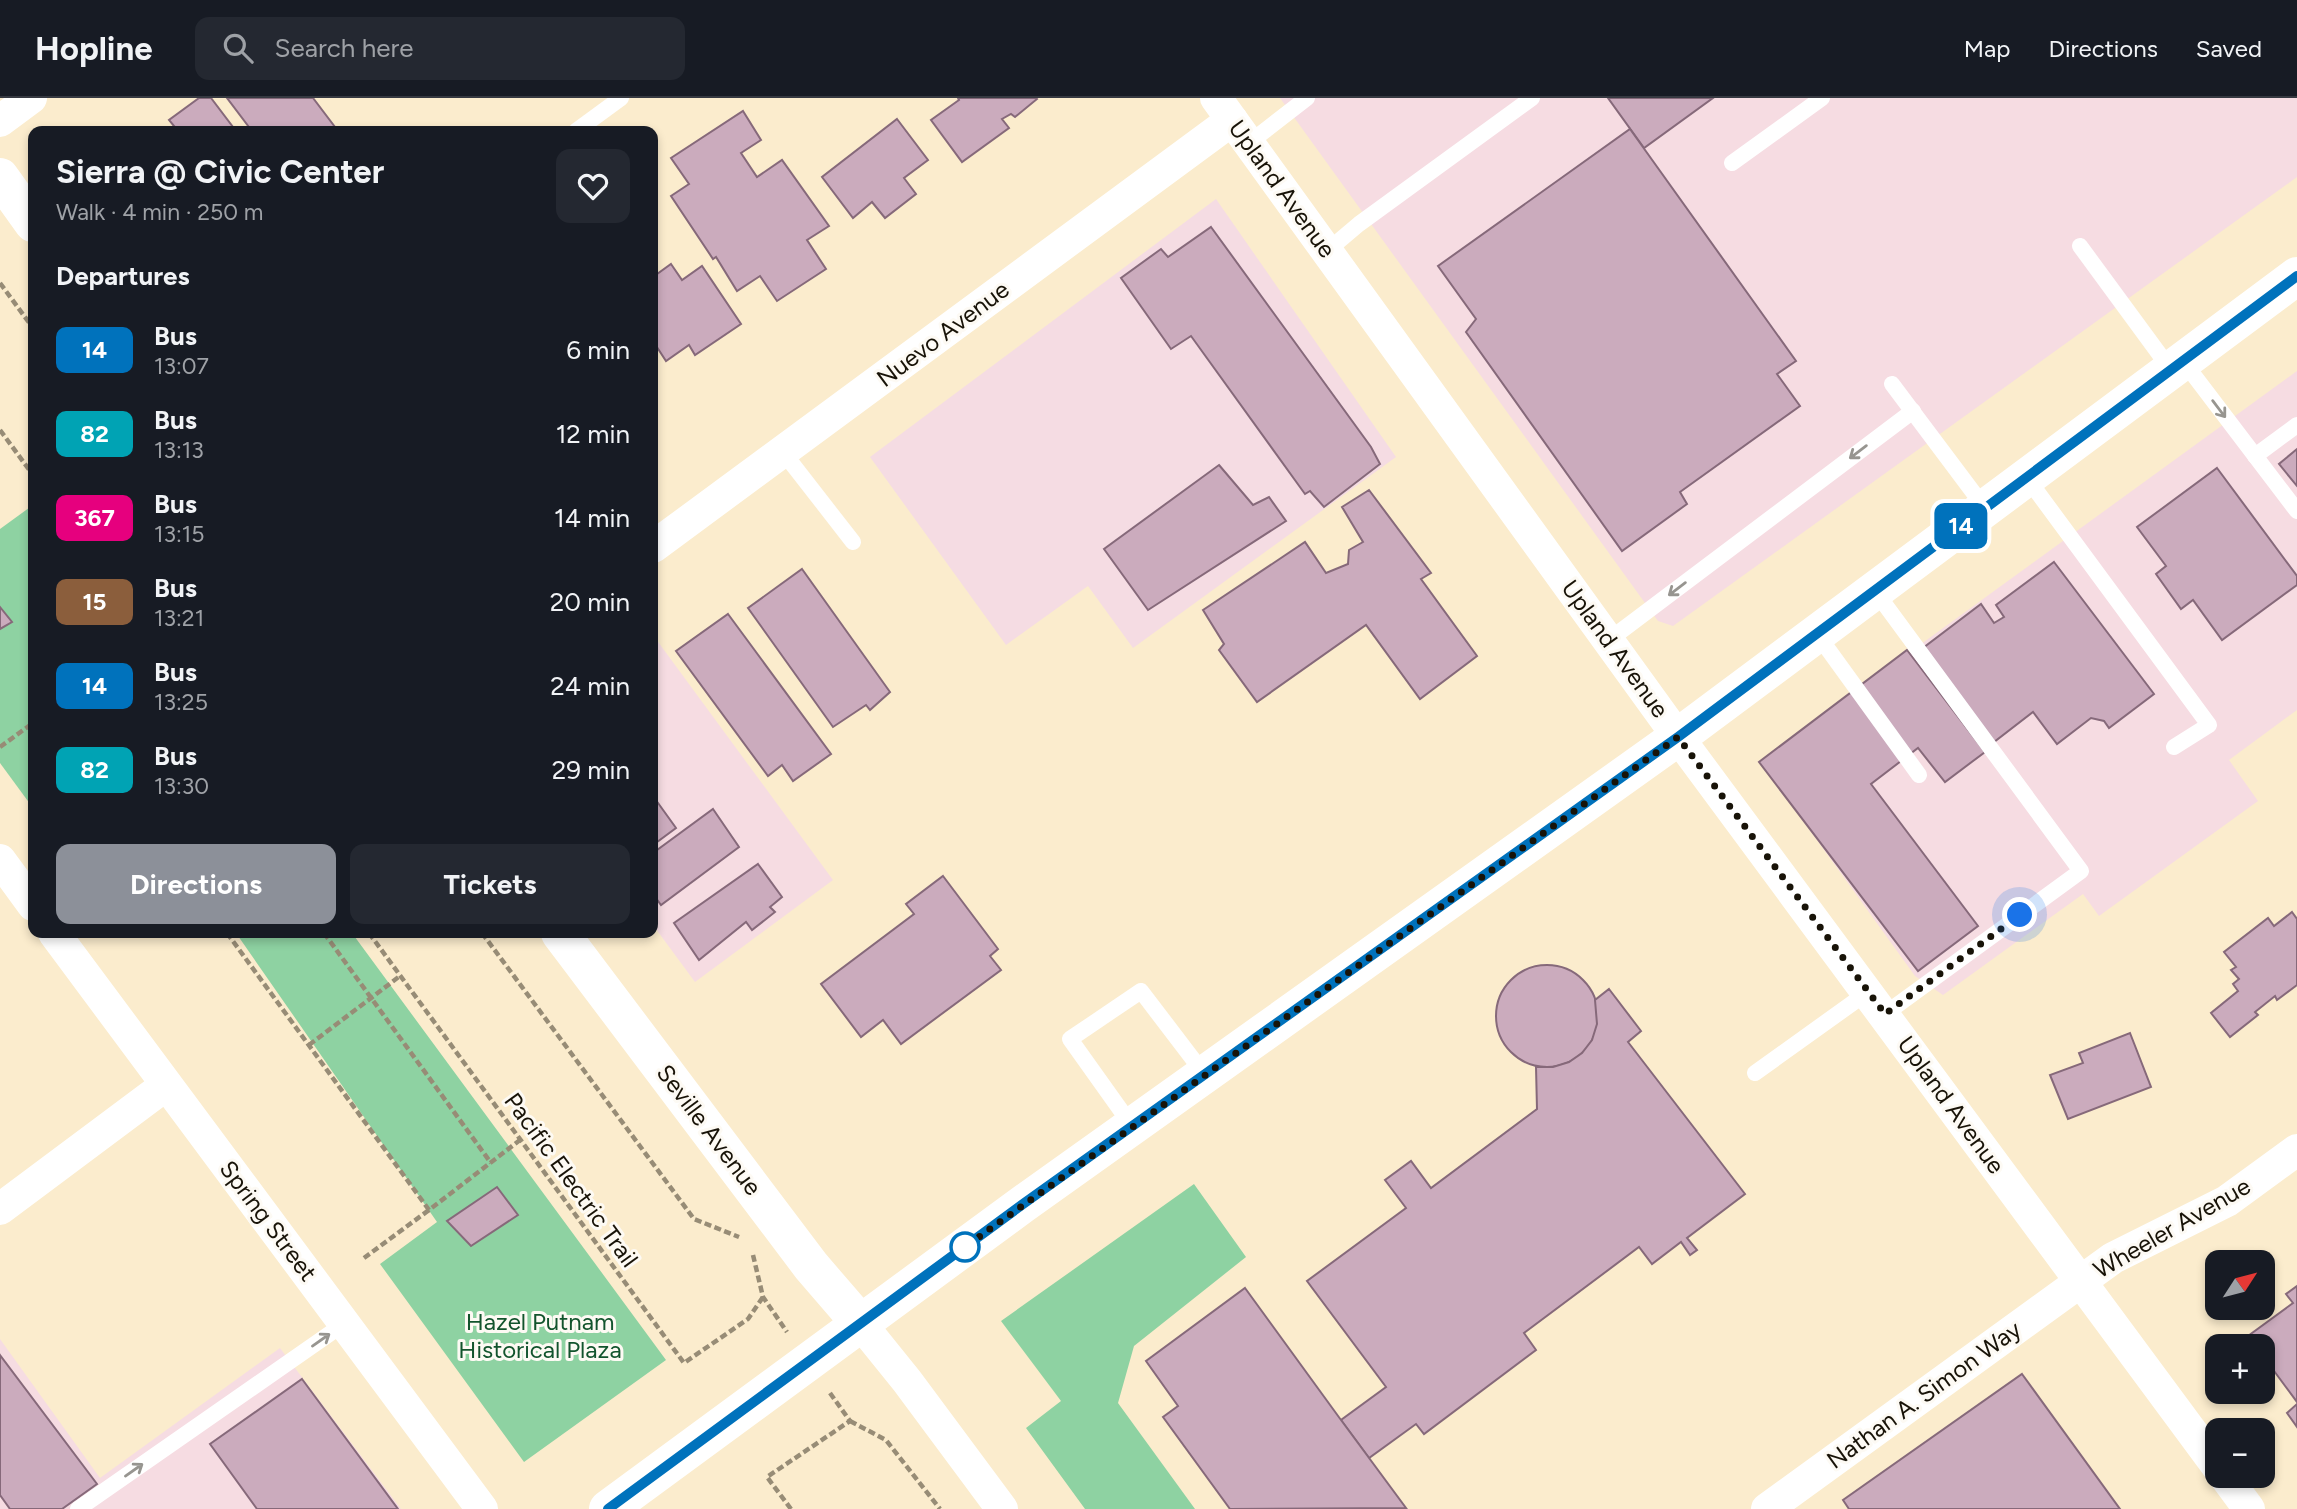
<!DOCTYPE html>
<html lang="en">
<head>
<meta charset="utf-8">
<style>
	:root { --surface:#171b24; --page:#242831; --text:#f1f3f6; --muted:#9ea1a6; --line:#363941; --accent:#8c9099 }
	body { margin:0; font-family:Figtree,sans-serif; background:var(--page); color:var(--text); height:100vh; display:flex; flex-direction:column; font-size:26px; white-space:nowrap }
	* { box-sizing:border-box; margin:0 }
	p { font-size:23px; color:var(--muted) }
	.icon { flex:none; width:38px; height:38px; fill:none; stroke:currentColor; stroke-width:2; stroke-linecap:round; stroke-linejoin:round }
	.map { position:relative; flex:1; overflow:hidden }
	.panel { position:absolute; left:28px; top:28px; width:630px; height:812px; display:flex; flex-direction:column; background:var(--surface); border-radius:14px; box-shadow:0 4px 10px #0003 }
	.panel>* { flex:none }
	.badge { padding:0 14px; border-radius:10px; font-size:24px; line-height:46px }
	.needle { width:46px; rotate:54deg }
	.controls { position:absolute; left:2205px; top:1152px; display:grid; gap:14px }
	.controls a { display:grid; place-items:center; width:70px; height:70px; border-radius:14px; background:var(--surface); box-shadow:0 4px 10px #0003; font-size:35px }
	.you { position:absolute; width:35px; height:35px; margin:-18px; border:5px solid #fff; border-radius:50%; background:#1a73e8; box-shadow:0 0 0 10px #1a73e833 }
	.map>.badge { position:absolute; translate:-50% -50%; box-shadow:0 0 0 4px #fff }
	h2 { padding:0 28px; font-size:26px; line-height:63px }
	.round { display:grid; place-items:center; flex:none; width:74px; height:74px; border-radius:14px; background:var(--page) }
	.head { display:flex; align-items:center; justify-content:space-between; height:119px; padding:0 28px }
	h1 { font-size:33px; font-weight:700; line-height:52px }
	.action { display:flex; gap:14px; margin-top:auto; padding:14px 28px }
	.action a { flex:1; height:80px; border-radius:14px; background:var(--accent); color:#fff; font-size:28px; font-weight:700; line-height:80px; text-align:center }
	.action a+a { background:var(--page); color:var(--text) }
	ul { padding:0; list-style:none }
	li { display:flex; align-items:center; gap:21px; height:84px; padding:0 28px }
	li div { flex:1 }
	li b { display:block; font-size:26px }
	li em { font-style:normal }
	li .badge { min-width:77px; font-weight:700; text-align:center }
	header { display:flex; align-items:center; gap:42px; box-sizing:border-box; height:98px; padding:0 35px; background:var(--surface); border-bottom:2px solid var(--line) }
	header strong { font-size:33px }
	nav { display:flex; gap:38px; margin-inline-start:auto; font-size:24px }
	.search { width:490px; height:63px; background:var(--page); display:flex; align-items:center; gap:18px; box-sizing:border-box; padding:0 24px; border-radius:14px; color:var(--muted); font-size:26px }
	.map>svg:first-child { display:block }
</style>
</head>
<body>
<header>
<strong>Hopline</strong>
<div class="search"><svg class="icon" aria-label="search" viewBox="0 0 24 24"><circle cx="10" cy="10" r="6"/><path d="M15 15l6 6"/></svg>Search here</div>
<nav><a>Map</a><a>Directions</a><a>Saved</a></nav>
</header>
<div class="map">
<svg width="2297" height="1411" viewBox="0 0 2297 1411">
	<rect width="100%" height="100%" fill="#fbeccd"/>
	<g fill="#f6dce2">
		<polygon points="1280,0 2297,0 2297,79 1673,528 1658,523"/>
		<polygon points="2297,273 2297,612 2229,662 2258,703 2099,818 2083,796 1943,897 1915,878 1760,663"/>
		<polygon points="653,537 833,782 695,884 653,827"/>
		<polygon points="0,1241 100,1380 280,1250 401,1411 0,1411"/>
	</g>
	<polygon fill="#f5dce3" points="1216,101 1396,359 1133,550 1088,488 1006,547 870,359"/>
	<g fill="#8ed2a2">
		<polygon points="33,407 33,710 0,665 0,431"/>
		<polygon points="236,835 352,835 666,1262 524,1364 380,1166 437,1124"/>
		<polygon points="1194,1086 1246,1159 1134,1248 1118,1305 1195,1411 1085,1411 1026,1330 1061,1303 1001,1223"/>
	</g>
	<g fill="#cbabbd" stroke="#86697a" stroke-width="2">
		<polygon points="199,0 211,0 236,33 178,33 169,22"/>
		<polygon points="227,0 313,0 338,33 252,33"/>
		<polygon points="958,0 1036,0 1037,1 1015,19 1011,16 1002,21 1009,30 962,64 931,22 959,2"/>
		<polygon points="1608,0 1713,0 1644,50"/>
		<polygon points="743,13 761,42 741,55 757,79 782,62 829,128 807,142 826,171 777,203 760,178 737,193 716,159 713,161 671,98 689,86 671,60"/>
		<polygon points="897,21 928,62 904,80 916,96 885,120 872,104 853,120 822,79"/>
		<polygon points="1630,31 1796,263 1777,276 1800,308 1680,394 1687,406 1622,453 1466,234 1476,221 1438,168"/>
		<polygon points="1211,129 1371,349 1380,366 1324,409 1310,393 1305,396 1191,238 1171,251 1121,180 1161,151 1168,159"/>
		<polygon points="671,166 682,182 702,168 741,226 695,257 689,247 666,263 653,243 653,179"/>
		<polygon points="2297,351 2297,388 2279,366"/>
		<polygon points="1219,367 1253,407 1269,399 1286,423 1148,512 1104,451"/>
		<polygon points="2217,370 2297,478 2297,487 2222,542 2193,502 2181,511 2156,476 2166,468 2137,429"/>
		<polygon points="1369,392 1431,475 1421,481 1477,558 1420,601 1366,527 1257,604 1219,552 1224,546 1203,512 1305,444 1326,475 1348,466 1349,452 1363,444 1342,409"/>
		<polygon points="2054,464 2154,596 2109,630 2104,623 2091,620 2057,646 2033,614 1994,644 1923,550 1981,506 1994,525 2004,519 1996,507"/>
		<polygon points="802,471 890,594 870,612 866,607 833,629 748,510"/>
		<polygon points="0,509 12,524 0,531"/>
		<polygon points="728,516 831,656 793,683 782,667 768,678 676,553"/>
		<polygon points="1907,552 1985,654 1945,684 1918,650 1871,686 1978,828 1918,873 1759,664"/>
		<polygon points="653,698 676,730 653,747"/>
		<polygon points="713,711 739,749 661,807 653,796 653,755"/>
		<polygon points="758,766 782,799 770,809 775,814 752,832 746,824 699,862 674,825"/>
		<polygon points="943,778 998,851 990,858 1001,872 901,946 883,922 861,939 821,886 914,816 906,806"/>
		<polygon points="2292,814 2297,821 2297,887 2277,902 2275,898 2255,914 2258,917 2230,939 2211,915 2238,893 2233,886 2239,881 2231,872 2236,869 2224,854 2268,820 2274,828"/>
		<circle cx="1547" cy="918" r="51"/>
		<polygon points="1609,891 1641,933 1628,944 1745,1096 1687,1140 1697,1152 1690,1157 1681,1144 1652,1166 1639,1149 1524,1235 1536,1252 1424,1336 1416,1326 1369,1360 1341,1322 1386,1289 1307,1183 1406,1110 1385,1082 1411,1063 1431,1090 1537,1011 1536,969 1553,969 1569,964 1582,955 1592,942 1597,926 1595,902"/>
		<polygon points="2130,935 2151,989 2068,1021 2050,977 2083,965 2079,955"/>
		<polygon points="497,1089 518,1117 471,1148 447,1123"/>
		<polygon points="2297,1188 2297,1304 2263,1258 2263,1248 2255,1248 2248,1238 2293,1205 2286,1196"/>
		<polygon points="1245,1190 1341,1322 1406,1410 1230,1411 1163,1319 1178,1308 1146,1263"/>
		<polygon points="0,1257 97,1386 62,1411 10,1411 0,1397"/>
		<polygon points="2022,1276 2120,1411 1849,1411 1843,1402"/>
		<polygon points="302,1281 398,1411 257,1411 210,1346"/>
		<polygon points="2297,1306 2297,1329 2287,1315"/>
	</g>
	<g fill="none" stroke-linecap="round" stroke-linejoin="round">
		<g stroke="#978c76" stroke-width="4.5" stroke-dasharray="7 3.5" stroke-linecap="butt">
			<polyline points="0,185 33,230"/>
			<polyline points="0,332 33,377"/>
			<polyline points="0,649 33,625"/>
			<polyline points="227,835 429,1112 520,1042"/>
			<polyline points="324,835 491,1065"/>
			<polyline points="369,835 684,1265 748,1221 763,1199"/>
			<polyline points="482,835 694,1121 739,1139"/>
			<polyline points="309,947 400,878"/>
			<polyline points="753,1157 763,1199 787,1234"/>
			<polyline points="364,1160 429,1112"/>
			<polyline points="830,1295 850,1323"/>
			<polyline points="850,1323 886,1342 940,1411"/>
			<polyline points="791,1411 767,1379 850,1323"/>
		</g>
		<g stroke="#fff" stroke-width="16">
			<polyline points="576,33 621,0"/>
			<polyline points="1249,45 1307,0"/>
			<polyline points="1732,65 1822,0"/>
			<polyline points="2080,148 2171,272"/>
			<polyline points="1327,153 1359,126 1532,0"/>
			<polyline points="2183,263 2297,413"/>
			<polyline points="1892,286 1985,410"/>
			<polyline points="783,354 853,444"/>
			<polyline points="2255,358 2297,327"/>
			<polyline points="2027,380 2209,627 2174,649"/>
			<polyline points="1875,493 2081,773 1885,916"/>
			<polyline points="1817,536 1919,677"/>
			<polyline points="1609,542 1913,313"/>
			<polyline points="1755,975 1868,894"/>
			<polyline points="1132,1028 1070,941 1141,893 1205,977"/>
			<polyline points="78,1411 345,1225"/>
		</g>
		<g stroke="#fff" stroke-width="32">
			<polyline points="1216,0 1678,639 2217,1368"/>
			<polyline points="0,23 31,0"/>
			<polyline points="653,449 1232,22"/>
			<polyline points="0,762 33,807"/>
			<polyline points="54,835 482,1411"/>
			<polyline points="0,1111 166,987"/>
			<polyline points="861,1226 907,1283 1002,1411"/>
			<polyline points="2224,1377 2249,1411"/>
			<polyline points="1767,1411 2113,1160 2227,1103 2297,1052"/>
		</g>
		<g stroke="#fff" stroke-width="38">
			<polyline points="0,79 33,125"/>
			<polyline points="560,835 811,1168 861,1226"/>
		</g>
		<polyline stroke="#fff" stroke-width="38" points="608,1411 1023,1106 1678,639 2297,178"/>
	</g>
	<defs><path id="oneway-shaft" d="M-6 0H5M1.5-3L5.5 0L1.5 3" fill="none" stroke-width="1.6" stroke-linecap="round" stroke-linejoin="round" transform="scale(1.75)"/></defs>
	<g stroke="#979590">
		<use href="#oneway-shaft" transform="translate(2219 311) rotate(53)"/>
		<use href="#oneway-shaft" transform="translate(1858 354) rotate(143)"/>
		<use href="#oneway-shaft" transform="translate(1677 491) rotate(143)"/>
		<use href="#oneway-shaft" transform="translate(321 1242) rotate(-35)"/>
		<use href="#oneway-shaft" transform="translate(134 1372) rotate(-35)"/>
	</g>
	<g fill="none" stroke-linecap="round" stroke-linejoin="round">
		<g stroke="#fff" stroke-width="16">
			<polyline id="line" points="608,1411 1023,1106 1678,639 2297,178"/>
		</g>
		<use href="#line" stroke="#0072bc" stroke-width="10"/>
		<polyline stroke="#181308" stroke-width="7" stroke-dasharray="0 12.6" points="965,1149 962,1151 1678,639 1885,916 2020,817"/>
	</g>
	<circle fill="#fff" stroke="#0072bc" stroke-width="3.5" cx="965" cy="1149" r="14"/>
	<g text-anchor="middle" stroke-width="6" stroke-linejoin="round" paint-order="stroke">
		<g font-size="24" fill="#181308" stroke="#fdfaf4">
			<text transform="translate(1282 91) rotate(54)" y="8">Upland Avenue</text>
			<text transform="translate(943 236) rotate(-37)" y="8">Nuevo Avenue</text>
			<text transform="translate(1615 551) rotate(54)" y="8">Upland Avenue</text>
			<text transform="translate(1951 1007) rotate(54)" y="8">Upland Avenue</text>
			<text transform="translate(709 1032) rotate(53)" y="8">Seville Avenue</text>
			<text transform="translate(571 1082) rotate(54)" y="8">Pacific Electric Trail</text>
			<text transform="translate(268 1123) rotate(53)" y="8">Spring Street</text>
			<text transform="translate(2172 1130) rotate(-30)" y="8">Wheeler Avenue</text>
			<text transform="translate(1924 1297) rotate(-36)" y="8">Nathan A. Simon Way</text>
		</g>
		<g font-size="24" fill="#12542d" stroke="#fdfaf4">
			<text x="540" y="1232">Hazel Putnam<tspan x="540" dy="28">Historical Plaza</tspan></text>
		</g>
	</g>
</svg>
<div class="controls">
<a><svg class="needle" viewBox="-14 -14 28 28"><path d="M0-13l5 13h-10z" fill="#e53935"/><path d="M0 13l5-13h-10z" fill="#9ea1a6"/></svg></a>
<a>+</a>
<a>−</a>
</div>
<div class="you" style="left:2020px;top:817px"></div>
<b class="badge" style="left:1961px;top:428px;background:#0072bc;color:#fff">14</b>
<section class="panel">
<div class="head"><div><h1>Sierra @ Civic Center</h1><p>Walk · 4 min · 250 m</p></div><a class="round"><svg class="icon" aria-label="heart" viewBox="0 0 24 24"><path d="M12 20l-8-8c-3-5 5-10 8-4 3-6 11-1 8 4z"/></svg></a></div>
<h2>Departures</h2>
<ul>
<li><span class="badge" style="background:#0072bc;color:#fff">14</span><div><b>Bus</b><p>13:07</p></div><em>6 min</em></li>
<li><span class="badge" style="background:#00a3b4;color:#fff">82</span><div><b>Bus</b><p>13:13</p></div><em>12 min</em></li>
<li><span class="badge" style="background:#e6007e;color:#fff">367</span><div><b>Bus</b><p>13:15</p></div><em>14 min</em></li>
<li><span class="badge" style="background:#8b5e3c;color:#fff">15</span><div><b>Bus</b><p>13:21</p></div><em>20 min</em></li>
<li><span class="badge" style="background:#0072bc;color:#fff">14</span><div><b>Bus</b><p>13:25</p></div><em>24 min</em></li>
<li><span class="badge" style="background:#00a3b4;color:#fff">82</span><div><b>Bus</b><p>13:30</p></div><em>29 min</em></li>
</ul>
<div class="action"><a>Directions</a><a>Tickets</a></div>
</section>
</div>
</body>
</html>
